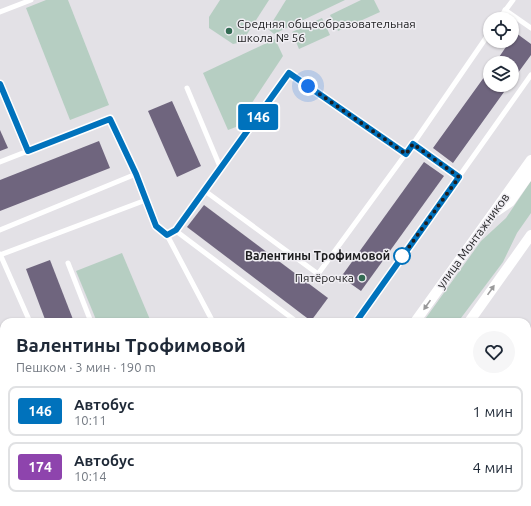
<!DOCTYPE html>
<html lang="ru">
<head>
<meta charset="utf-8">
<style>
	:root { --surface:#fff; --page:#f6f6f7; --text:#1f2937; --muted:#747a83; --line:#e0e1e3 }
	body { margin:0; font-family:Ubuntu,sans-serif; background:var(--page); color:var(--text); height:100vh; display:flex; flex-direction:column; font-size:15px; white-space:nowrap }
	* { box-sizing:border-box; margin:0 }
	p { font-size:13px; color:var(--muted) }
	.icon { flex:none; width:22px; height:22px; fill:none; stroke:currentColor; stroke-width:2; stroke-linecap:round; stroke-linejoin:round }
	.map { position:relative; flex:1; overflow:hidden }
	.sheet { position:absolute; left:0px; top:318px; width:531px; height:188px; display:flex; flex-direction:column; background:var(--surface); border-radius:12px 12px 0 0; box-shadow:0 1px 3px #0004 }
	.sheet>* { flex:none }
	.badge { padding:0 8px; border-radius:3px; font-size:14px; line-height:26px }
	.fabs { position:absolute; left:483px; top:12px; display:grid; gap:8px }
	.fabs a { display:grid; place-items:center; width:36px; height:36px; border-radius:50%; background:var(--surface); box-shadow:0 1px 3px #0004; font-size:20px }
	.you { position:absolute; width:20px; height:20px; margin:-10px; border:3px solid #fff; border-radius:50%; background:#1a73e8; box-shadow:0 0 0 6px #1a73e833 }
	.map>.badge { position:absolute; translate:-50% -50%; box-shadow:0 0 0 2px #fff }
	.round { display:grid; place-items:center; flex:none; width:42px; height:42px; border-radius:21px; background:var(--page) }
	.summary { display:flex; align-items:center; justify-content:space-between; height:68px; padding:0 16px }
	h1 { font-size:19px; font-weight:700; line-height:30px }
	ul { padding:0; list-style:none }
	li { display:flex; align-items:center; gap:12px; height:50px; margin:0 8px 6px; padding:0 8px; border:2px solid var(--line); border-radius:8px }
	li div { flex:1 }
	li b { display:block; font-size:15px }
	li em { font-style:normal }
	li .badge { min-width:44px; font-weight:700; text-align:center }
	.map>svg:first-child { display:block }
</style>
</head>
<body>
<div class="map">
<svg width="531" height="506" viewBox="0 0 531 506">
	<rect width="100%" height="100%" fill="#e3e1e6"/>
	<g fill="#b6cec2">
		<polygon points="46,0 68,0 109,105 70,120 26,8"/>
		<polygon points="220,0 269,0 242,42 233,44 209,28 209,17"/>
		<polygon points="286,0 345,0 274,34 268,29"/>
		<polygon points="361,0 374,0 380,12 338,31 330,15"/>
		<polygon points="322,18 330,35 299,49 292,32"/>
		<polygon points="275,39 283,56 236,127 228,130 203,73"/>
		<polygon points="531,181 531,213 517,233 503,262 458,322 423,322 481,241 506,218"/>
		<polygon points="122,253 151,322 97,322 76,271"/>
		<polygon points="144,502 225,502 215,506 134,506"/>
		<polygon points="301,502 522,502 524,506 293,506"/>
	</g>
	<g fill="#6f657e">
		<polygon points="516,33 531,44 531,55 512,81 512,63 495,63 510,41 512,41 512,39"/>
		<polygon points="490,69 490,85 509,85 453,163 433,148"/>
		<polygon points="172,101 201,166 177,177 148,111"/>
		<polygon points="0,130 8,148 0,151"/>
		<polygon points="99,141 110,168 0,211 0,180"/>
		<polygon points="424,162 444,176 361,291 341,277"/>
		<polygon points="204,205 328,298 311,321 187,227"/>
		<polygon points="50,260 74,322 46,322 26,269"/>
	</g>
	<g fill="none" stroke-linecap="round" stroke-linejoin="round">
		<g stroke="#fff" stroke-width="5">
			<polyline points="505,10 531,28"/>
			<polyline points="0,12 31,0"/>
			<polyline points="499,19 513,0"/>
			<polyline points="0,84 28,151"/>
			<polyline points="187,88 221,169"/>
			<polyline points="413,144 459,177"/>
			<polyline points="0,162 110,119 136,174 156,226 167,235 213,322"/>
			<polyline points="205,191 318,274 413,144 490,32"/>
			<polyline points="0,230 136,174"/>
			<polyline points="0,254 30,322"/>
			<polyline points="0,255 146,200"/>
			<polyline points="68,263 91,322"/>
			<polyline points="297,322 176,231 289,73 406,153"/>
			<polyline points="356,322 531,75"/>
			<polyline points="0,393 4,392"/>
			<polyline points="0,469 4,479"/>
			<polyline points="13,502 14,506"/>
		</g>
		<g stroke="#fff" stroke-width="10">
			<polyline points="497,211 510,202 531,172"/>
			<polyline points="415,322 531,160"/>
			<polyline points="469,322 531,235"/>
			<polyline points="0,369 4,380"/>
			<polyline points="53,502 55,506"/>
			<polyline points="118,506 128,502"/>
			<polyline points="237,506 246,502"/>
		</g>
	</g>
	<defs><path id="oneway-solid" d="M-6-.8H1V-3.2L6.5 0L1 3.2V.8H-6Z"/></defs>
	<g fill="#99999a">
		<use href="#oneway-solid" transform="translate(491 290) rotate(-55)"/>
		<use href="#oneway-solid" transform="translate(427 305) rotate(125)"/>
	</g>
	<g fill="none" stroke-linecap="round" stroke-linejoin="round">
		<g stroke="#fff" stroke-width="9">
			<polyline id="line" points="0,84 28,151 110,119 136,174 156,226 167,235 176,230 289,73 406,154 413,144 459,177 356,322"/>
		</g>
		<use href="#line" stroke="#0072bc" stroke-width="6"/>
		<polyline stroke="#1d1d1f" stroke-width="4" stroke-dasharray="0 7.2" points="308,86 406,154 413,144 459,177 399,261 402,256"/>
	</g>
	<g fill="#336b53" stroke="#f0eef3" stroke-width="1.5">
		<circle cx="229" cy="31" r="4"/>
		<circle cx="362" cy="278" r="4"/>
	</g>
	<circle fill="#fff" stroke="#0072bc" stroke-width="2" cx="402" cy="256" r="8"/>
	<g text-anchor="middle" stroke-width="3" stroke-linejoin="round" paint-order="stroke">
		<g font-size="12" fill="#1d1d1f" stroke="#f0eef3" text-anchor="start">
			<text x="237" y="28">Средняя общеобразовательная<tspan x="237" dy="14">школа № 56</tspan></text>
			<text x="354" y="282" text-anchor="end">Пятёрочка</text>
		</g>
		<g font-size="12" fill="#1d1d1f" stroke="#f0eef3">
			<text transform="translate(473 241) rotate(-54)" y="4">улица Монтажников</text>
		</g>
		<g font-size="12" font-weight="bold" fill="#1d1d1f" stroke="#f0eef3" text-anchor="end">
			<text x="390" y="260">Валентины Трофимовой</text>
		</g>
	</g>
</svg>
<div class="fabs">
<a><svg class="icon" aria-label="locate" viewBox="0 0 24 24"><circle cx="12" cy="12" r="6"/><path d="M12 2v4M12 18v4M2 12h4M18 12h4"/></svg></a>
<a><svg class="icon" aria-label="layers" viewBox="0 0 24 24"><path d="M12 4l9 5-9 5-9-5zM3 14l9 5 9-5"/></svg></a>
</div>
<div class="you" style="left:308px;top:86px"></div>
<b class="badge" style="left:258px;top:117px;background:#0072bc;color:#fff">146</b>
<section class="sheet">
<div class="summary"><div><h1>Валентины Трофимовой</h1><p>Пешком · 3 мин · 190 m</p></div><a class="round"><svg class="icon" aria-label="heart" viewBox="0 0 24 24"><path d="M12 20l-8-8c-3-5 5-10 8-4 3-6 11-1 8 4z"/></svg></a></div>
<ul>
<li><span class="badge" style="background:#0072bc;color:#fff">146</span><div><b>Автобус</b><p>10:11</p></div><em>1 мин</em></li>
<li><span class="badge" style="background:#8e44ad;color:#fff">174</span><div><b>Автобус</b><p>10:14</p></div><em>4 мин</em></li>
</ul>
</section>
</div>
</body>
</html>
